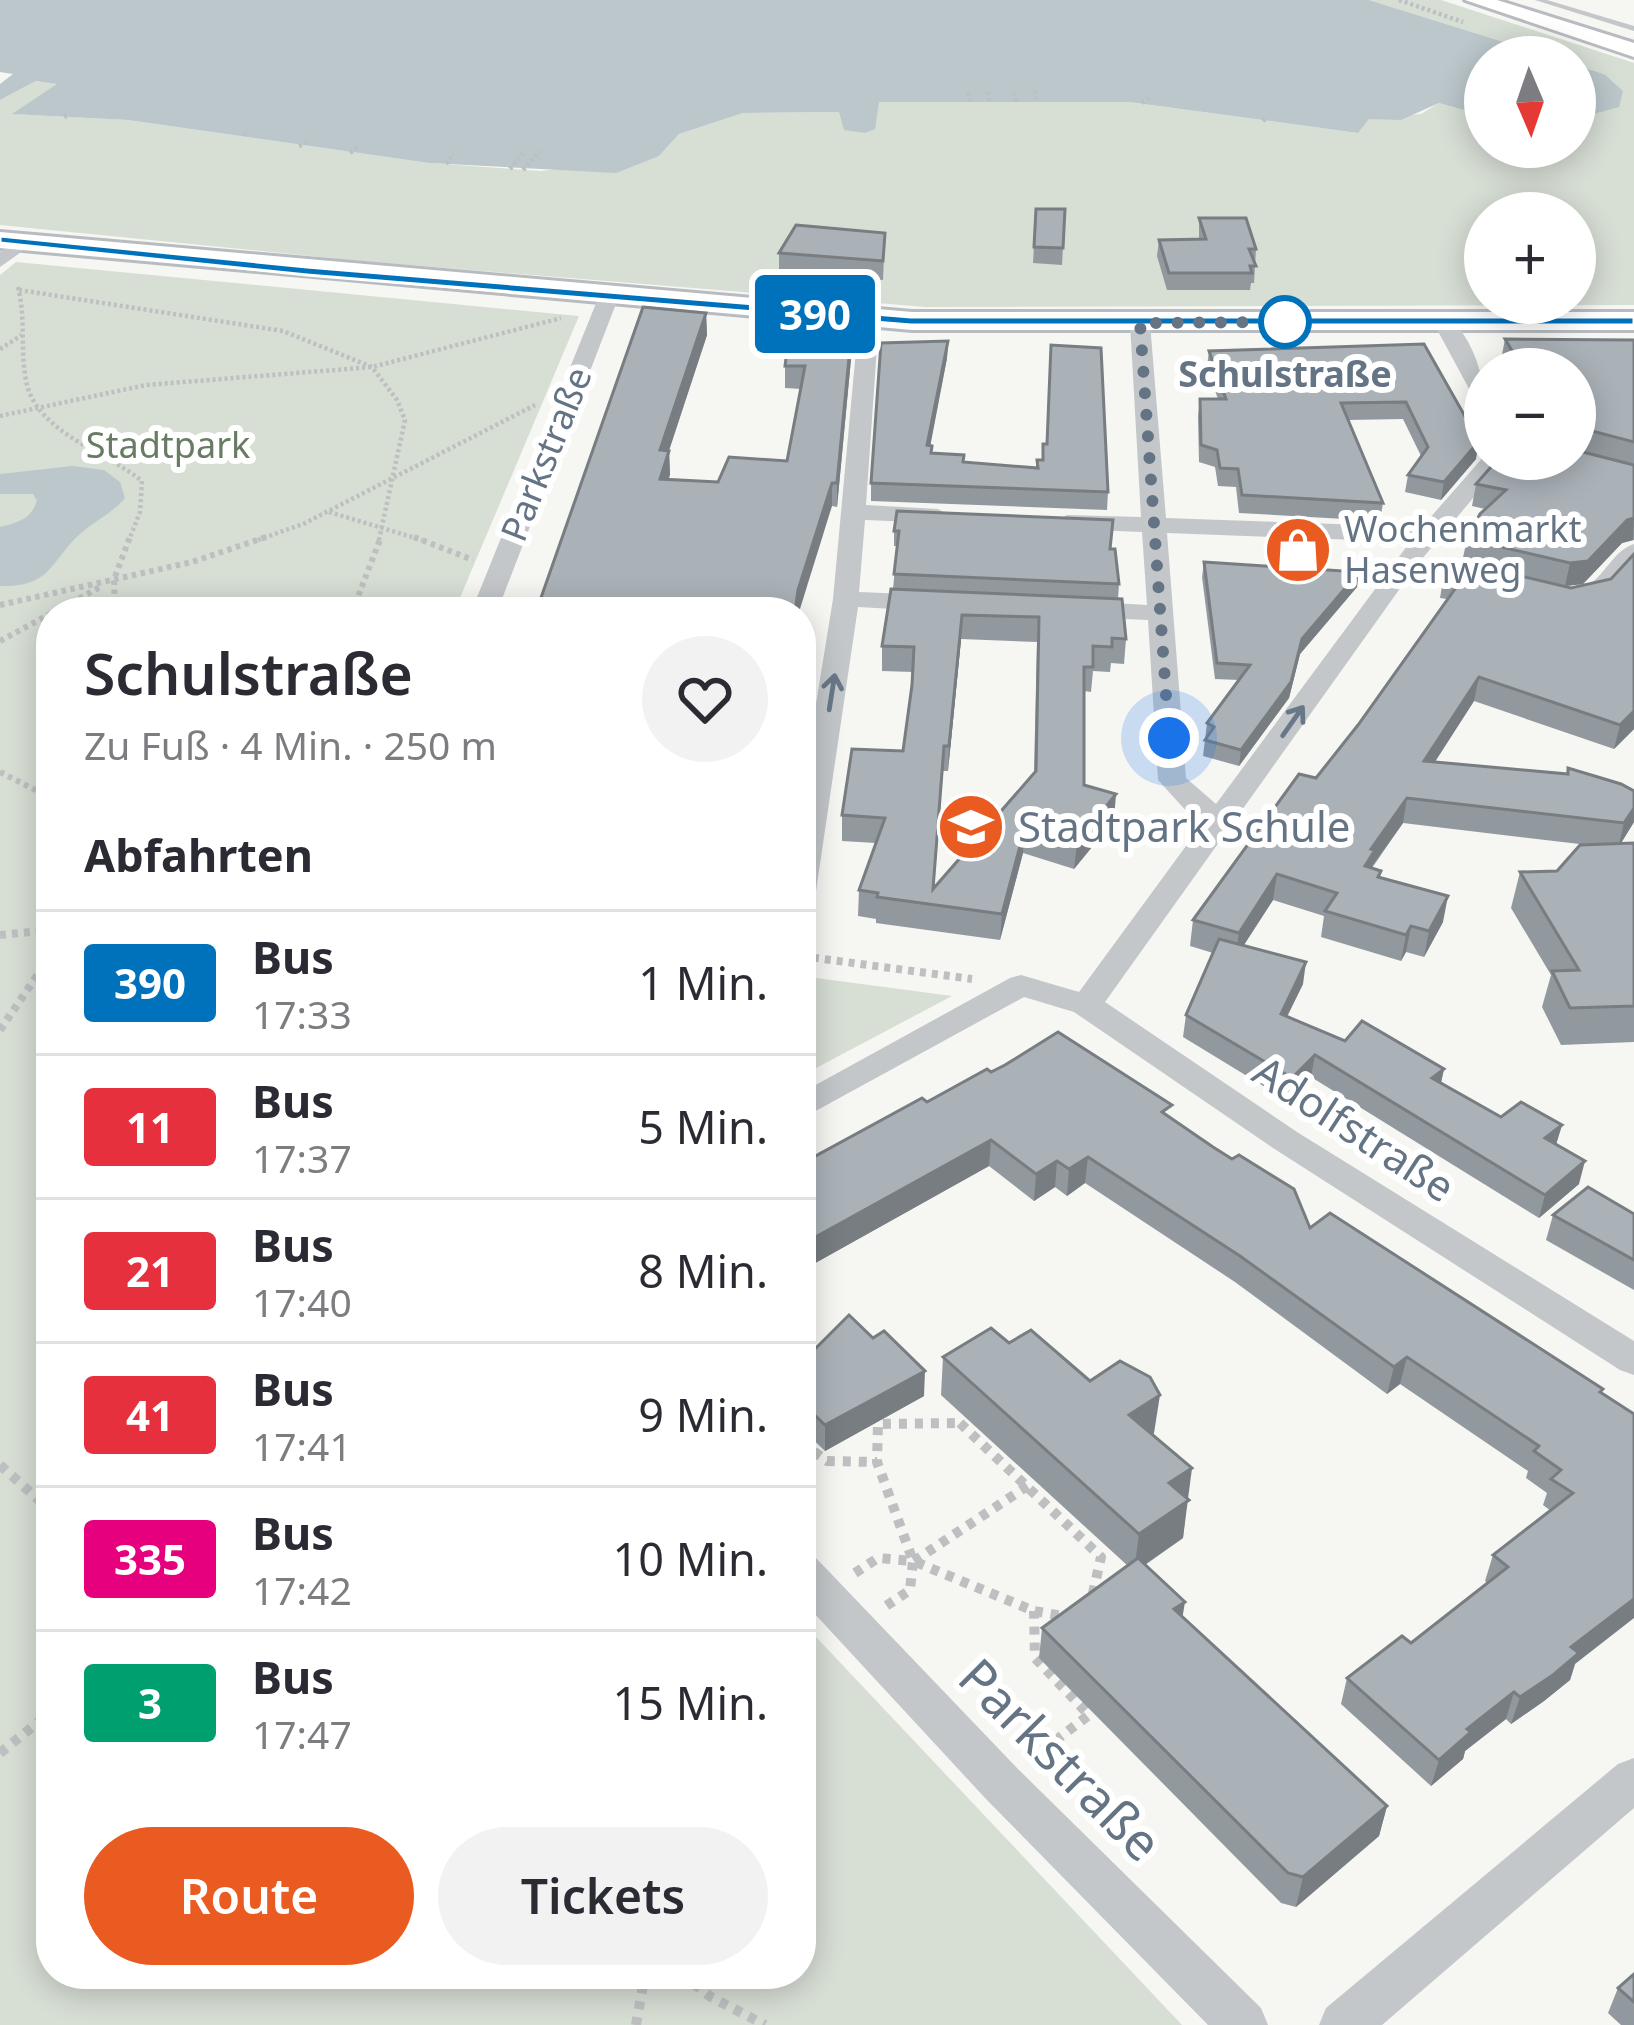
<!DOCTYPE html>
<html lang="de">
<head>
<meta charset="utf-8">
<style>
	:root { --surface:#fff; --page:#f2f2f3; --text:#2b2b33; --muted:#7c7c81; --line:#e1e1e2; --accent:#e95b20 }
	body { margin:0; font-family:"Noto Sans",sans-serif; background:var(--page); color:var(--text); height:100vh; display:flex; flex-direction:column; font-size:45px; white-space:nowrap }
	* { box-sizing:border-box; margin:0 }
	p { font-size:39px; color:var(--muted) }
	.icon { flex:none; width:66px; height:66px; fill:none; stroke:currentColor; stroke-width:2; stroke-linecap:round; stroke-linejoin:round }
	.map { position:relative; flex:1; overflow:hidden }
	.details { position:absolute; left:36px; top:597px; width:780px; height:1392px; display:flex; flex-direction:column; background:var(--surface); border-radius:48px; box-shadow:0 6px 30px #0003 }
	.details>* { flex:none }
	.badge { padding:0 24px; border-radius:9px; font-size:42px; line-height:78px }
	.needle { width:78px; rotate:178deg }
	.controls { position:absolute; left:1464px; top:36px; display:grid; gap:24px }
	.controls a { display:grid; place-items:center; width:132px; height:132px; border-radius:50%; background:var(--surface); box-shadow:0 6px 30px #0003; font-size:60px }
	.you { position:absolute; width:60px; height:60px; margin:-30px; border:9px solid #fff; border-radius:50%; background:#1a73e8; box-shadow:0 0 0 18px #1a73e833 }
	.map>.badge { position:absolute; translate:-50% -50%; box-shadow:0 0 0 6px #fff }
	h2 { padding:0 48px; font-size:45px; line-height:108px }
	.round { display:grid; place-items:center; flex:none; width:126px; height:126px; border-radius:63px; background:var(--page) }
	.headline { display:flex; align-items:center; justify-content:space-between; height:204px; padding:0 48px }
	h1 { font-size:57px; font-weight:600; line-height:90px }
	.cta { display:flex; gap:24px; margin-top:auto; padding:24px 48px }
	.cta a { flex:1; height:138px; border-radius:72px; background:var(--accent); color:#fff; font-size:48px; font-weight:600; line-height:138px; text-align:center }
	.cta a+a { background:var(--page); color:var(--text) }
	ul { padding:0; list-style:none }
	li { display:flex; align-items:center; gap:36px; height:144px; padding:0 48px; border-top:3px solid var(--line) }
	li div { flex:1 }
	li b { display:block; font-size:45px }
	li em { font-style:normal }
	li .badge { min-width:132px; font-weight:700; text-align:center }
	.map>svg:first-child { display:block }
</style>
</head>
<body>
<div class="map">
<svg width="1634" height="2025" viewBox="0 0 1634 2025">
	<rect width="100%" height="100%" fill="#f6f6f3"/>
	<g fill="#d7ded4" fill-rule="evenodd">
		<path d="M1369,0H1441L1634,63V305L926,307L361,261L0,225V100L36,81L59,84L14,114L128,120L429,163L541,171L659,156L679,134L743,113L840,112L878,102H1129L1358,133L1368,119L1421,114L1439,103L1485,116V147H1575V119L1591,118L1604,74L1575,65V57H1552ZM1485,213H1575V303H1485Z"/>
		<polygon points="16,262 579,316 454,612 51,612 51,1974 801,1974 801,1621 1182,2025 0,2025 0,275"/>
		<polygon points="801,976 952,996 801,1076"/>
	</g>
	<g fill="#bbc7cb">
		<polygon points="0,0 1369,0 1552,57 1485,57 1485,116 1439,103 1401,120 1369,119 1358,133 1129,102 879,102 875,129 865,133 844,130 839,112 743,113 679,134 659,156 616,173 429,163 128,120 12,114 57,84 36,81 0,100 0,84 13,74 0,72"/>
		<polygon points="1575,65 1604,74 1623,91 1619,107 1575,119"/>
		<path d="M73,466L104,470L120,482L125,498C113,512 100,518 86,529C51,556 55,588 0,586V527C19,522 30,520 37,501L33,494H0V474Z"/>
	</g>
	<g fill="none" stroke-linecap="round" stroke-linejoin="round">
		<g stroke="#b8bcc1" stroke-width="6">
			<g id="secondary">
				<polygon points="1465,0 1497,0 1634,43 1634,57"/>
				<polygon points="0,232 912,312 1634,312 1634,330 912,330 0,248"/>
			</g>
		</g>
		<g stroke="#bdbfc1" stroke-width="4.5" stroke-dasharray="3 3" stroke-linecap="butt">
			<polyline points="1399,0 1463,22"/>
			<polyline points="1035,91 1037,102"/>
			<polyline points="987,92 990,102"/>
			<polyline points="968,93 970,102"/>
			<polyline points="1014,93 1017,102"/>
			<polyline points="1142,103 1150,97"/>
			<polyline points="64,117 69,114"/>
			<polyline points="1263,121 1267,117"/>
			<polyline points="243,135 248,130"/>
			<polyline points="299,146 310,141"/>
			<polyline points="350,153 358,147"/>
			<polyline points="446,164 454,154"/>
			<polyline points="510,169 523,153"/>
			<polyline points="523,170 540,151"/>
			<path d="M18,287C26,318 20,349 26,380C35,432 105,451 142,481L140,512L129,540"/>
			<polyline points="19,290 283,331 372,367 397,400 405,420 379,540"/>
			<polyline points="0,349 22,335"/>
			<polyline points="0,416 146,385 372,367 561,318"/>
			<polyline points="329,512 422,540"/>
			<polyline points="258,540 303,524 535,405"/>
		</g>
		<g stroke="#bdbfc1" stroke-width="6" stroke-dasharray="4.5 4.5" stroke-linecap="butt">
			<polyline points="414,537 473,560"/>
			<polyline points="0,605 192,562 266,537"/>
			<polyline points="115,612 114,579 130,537"/>
			<polyline points="352,612 381,537"/>
			<polyline points="0,641 102,586"/>
			<polyline points="0,772 51,798"/>
		</g>
		<g stroke="#bdbfc1" stroke-width="8" stroke-dasharray="6 6" stroke-linecap="butt">
			<polyline points="0,935 51,930"/>
			<polyline points="801,956 972,979"/>
			<polyline points="0,1030 51,955"/>
		</g>
		<g stroke="#bdbfc1" stroke-width="10" stroke-dasharray="8 8" stroke-linecap="butt">
			<polygon points="960,1423 1101,1557 1087,1620 1034,1611 913,1561 877,1462 878,1424"/>
			<polyline points="801,1442 827,1461 877,1462"/>
			<polyline points="0,1465 51,1511"/>
			<polyline points="914,1561 1032,1483"/>
			<polyline points="855,1573 878,1558 913,1561 910,1590 883,1608"/>
			<polyline points="0,1753 51,1712"/>
			<polyline points="1030,1760 1089,1715 1035,1658 1034,1611"/>
			<polyline points="681,1974 711,1997 765,2025"/>
			<polyline points="636,2025 645,1974"/>
		</g>
		<polygon fill="#c3c7ca" fill-rule="evenodd" points="1535,0 1547,0 1634,26 1634,31"/>
		<g fill="#c3c7ca" fill-rule="evenodd">
			<polygon points="17,239 34,243 0,267 0,252"/>
			<polygon points="609,290 619,296 497,612 471,612 599,296"/>
			<polygon points="869,312 879,318 866,505 938,509 950,516 938,523 865,520 859,592 930,595 943,603 930,611 858,607 816,891 801,900 801,796 833,599 859,318"/>
			<path d="M1443,316C1470,328 1485,377 1485,405L1474,398L1433,322Z"/>
			<path d="M1140,317L1150,323L1166,518L1422,527L1485,455V459H1506L1416,566L1105,1002L1297,1132L1634,1341V1375L1620,1370L1273,1148L1074,1012L1024,997L801,1119V1093L1010,978L1021,975L1079,992L1205,820L1189,814L1158,780L1148,620L1078,617L1065,609L1078,601L1147,605L1142,532L1067,529L1055,522L1067,515L1141,517L1130,323ZM1167,533L1410,542L1216,804L1186,778Z"/>
			<path d="M1634,544V567C1615,589 1594,610 1562,604L1558,599C1569,590 1585,589 1595,580C1609,567 1616,550 1634,544Z"/>
			<polygon points="801,1553 816,1558 1017,1768 1261,2008 1268,2025 1208,2025 985,1798 801,1599"/>
			<polygon points="1634,1758 1634,1808 1382,2025 1319,2025 1326,2008 1618,1764"/>
		</g>
		<use href="#secondary" fill="#fff" fill-rule="evenodd"/>
	</g>
	<g fill="#92999e" fill-rule="evenodd">
		<polygon points="1036,209 1065,209 1062,265 1033,263"/>
		<polygon points="1199,218 1256,249 1254,283 1251,283 1250,290 1167,290 1157,256 1159,240 1199,239"/>
		<polygon points="885,233 883,280 779,272 779,253"/>
		<polygon points="706,313 707,335 669,451 670,474 669,479 718,482 787,461 801,389 785,388 785,366 851,337 851,359 837,507 832,506 536,612"/>
		<polygon points="1505,339 1634,340 1634,540 1622,543 1583,584 1565,586 1462,562 1467,539 1485,509 1472,506 1476,484 1575,459 1575,369 1506,369 1501,360"/>
		<polygon points="948,341 947,358 930,445 932,453 964,455 964,462 1036,468 1037,460 1108,492 1107,510 871,501 871,483"/>
		<polygon points="1424,344 1476,459 1441,500 1405,492 1408,475 1421,456 1403,419 1348,420 1383,503 1380,521 1239,513 1236,487 1218,486 1215,467 1199,462 1198,416 1200,399 1218,399 1207,367 1209,351"/>
		<path d="M894,531L1111,549L1119,584L1118,599L1126,639L1124,664L1111,663L1110,672L1093,671L1091,692L1084,691V785L1114,820L1074,869L1023,853L1000,940L876,923V919L858,916L859,890L876,843L842,841V815L903,751L912,685L913,672L882,671V646L893,589L897,546H894ZM961,639L1037,642L1034,772L934,887L943,771H948Z"/>
		<polygon points="1634,554 1634,729 1614,749 1474,701 1435,762 1567,774 1568,768 1634,791 1634,822 1621,843 1634,843 1634,1042 1561,1045 1542,1007 1551,975 1511,908 1520,872 1557,871 1588,845 1403,823 1372,868 1381,871 1380,877 1443,922 1424,957 1406,952 1401,961 1321,937 1324,916 1273,900 1243,946 1303,984 1287,1017 1345,1041 1444,1069 1441,1083 1501,1117 1562,1125 1556,1144 1579,1184 1539,1218 1311,1077 1288,1101 1183,1037 1186,1015 1213,953 1190,946 1193,920 1316,778 1358,725 1447,599 1440,598 1444,574 1571,588 1611,579"/>
		<polygon points="1204,562 1357,587 1300,654 1289,698 1239,766 1203,756 1207,723 1239,680 1215,679 1202,577"/>
		<polygon points="991,1072 1170,1118 1310,1228 1602,1393 1575,1664 1570,1680 1544,1701 1511,1724 1506,1719 1465,1751 1463,1759 1431,1786 1341,1704 1347,1678 1411,1643 1488,1583 1485,1581 1493,1555 1551,1511 1543,1505 1547,1493 1526,1478 1528,1471 1400,1384 1387,1394 1235,1282 1085,1183 1067,1196 1055,1187 1034,1201 989,1166 801,1271 801,1164"/>
		<polygon points="1634,1214 1634,1290 1546,1240 1553,1215"/>
		<polygon points="1009,1343 1090,1381 1154,1433 1153,1434 1187,1499 1183,1538 1145,1565 1183,1617 1387,1806 1379,1836 1296,1907 1281,1903 1039,1658 1042,1628 1128,1566 941,1395 943,1357"/>
		<polygon points="801,1349 808,1356 924,1396 825,1451 801,1428"/>
		<polygon points="1634,1974 1634,2025 1621,2025 1608,2013 1618,1988"/>
	</g>
	<g fill="#777d81">
		<polygon points="706,313 707,335 662,471 669,451 670,474 661,503 660,450"/>
		<polygon points="851,337 851,359 837,507 837,483"/>
		<polygon points="948,341 947,358 927,463 927,445"/>
		<polygon points="1581,428 1576,450 1575,450 1575,430"/>
		<polygon points="1479,441 1476,459 1441,500 1444,482"/>
		<polygon points="832,483 832,506 799,612 795,612 798,590"/>
		<polygon points="1634,518 1633,540 1622,543 1583,584 1565,586 1570,563 1627,520"/>
		<polygon points="1359,572 1357,587 1300,654 1289,698 1239,766 1241,750 1302,639"/>
		<polygon points="962,615 961,639 948,771 949,746"/>
		<polygon points="1479,677 1474,701 1419,786 1424,761"/>
		<polygon points="1634,711 1634,729 1614,749 1620,725"/>
		<polygon points="1116,794 1114,820 1074,869 1077,843"/>
		<polygon points="1407,798 1403,823 1372,866 1370,875 1365,866 1371,849"/>
		<polygon points="1634,808 1634,822 1618,848 1624,823"/>
		<polygon points="1025,827 1023,853 1000,940 1002,914"/>
		<polygon points="1277,874 1273,900 1235,959 1239,933"/>
		<polygon points="1448,896 1443,922 1424,957 1429,931"/>
		<polygon points="1411,926 1406,952 1401,961 1406,935"/>
		<polygon points="1306,962 1303,984 1277,1036 1281,1014"/>
		<polygon points="1315,1055 1311,1077 1288,1101 1292,1078"/>
		<polygon points="1444,1069 1439,1091 1432,1078"/>
		<polygon points="1562,1125 1555,1148 1545,1138"/>
		<polygon points="991,1140 989,1166 801,1271 801,1245"/>
		<polygon points="1088,1157 1085,1183 1067,1196 1069,1169"/>
		<polygon points="1057,1161 1055,1187 1034,1201 1036,1174"/>
		<polygon points="1585,1161 1579,1184 1539,1218 1545,1195"/>
		<polygon points="1407,1357 1400,1384 1387,1394 1394,1367"/>
		<polygon points="925,1371 924,1396 825,1451 825,1425"/>
		<polygon points="1160,1395 1154,1433 1125,1453 1129,1415"/>
		<polygon points="1192,1468 1183,1538 1134,1572 1139,1534 1169,1483"/>
		<polygon points="1634,1599 1634,1618 1575,1664 1570,1680 1544,1701 1511,1724 1520,1697 1571,1647"/>
		<polygon points="1185,1602 1180,1632 1174,1609"/>
		<polygon points="1514,1692 1506,1719 1465,1751 1463,1759 1431,1786 1439,1760 1467,1729"/>
		<polygon points="1387,1806 1379,1836 1296,1907 1303,1877"/>
	</g>
	<g fill="#aab2b8" stroke="#777d81" stroke-width="3" fill-rule="evenodd">
		<polygon points="1036,209 1065,209 1063,248 1034,247"/>
		<polygon points="1199,218 1246,218 1256,249 1249,249 1256,266 1250,266 1252,273 1169,273 1159,240 1206,239"/>
		<polygon points="796,225 885,233 883,261 779,253"/>
		<polygon points="643,307 706,313 660,450 669,451 660,479 718,482 729,457 787,461 805,366 785,366 791,320 838,323 851,337 837,483 832,483 798,590 795,612 536,612"/>
		<polygon points="1505,339 1634,340 1634,442 1581,428 1575,430 1575,369 1523,369"/>
		<polygon points="948,341 927,445 932,446 931,453 964,455 963,462 1038,468 1037,460 1043,460 1043,444 1047,444 1051,345 1101,348 1108,492 871,483 881,343"/>
		<polygon points="1424,344 1479,441 1444,482 1408,475 1428,447 1406,402 1341,403 1383,503 1242,495 1238,469 1220,468 1217,450 1201,445 1200,399 1226,399 1209,351"/>
		<polygon points="1575,450 1634,465 1634,518 1627,520 1588,561 1570,563 1467,539 1480,514 1506,490 1476,484 1498,459 1575,459"/>
		<polygon points="897,511 1113,520 1110,549 1115,549 1119,584 894,574 899,531 894,531"/>
		<polygon points="1634,554 1634,711 1620,725 1479,677 1424,761 1568,774 1568,768 1621,784 1634,791 1634,808 1624,823 1407,798 1371,849 1375,850 1365,866 1381,871 1378,877 1448,896 1429,931 1411,926 1406,935 1325,911 1337,893 1277,874 1239,933 1193,920 1299,774 1316,778 1358,725 1462,579 1444,574 1454,560 1571,588 1611,579"/>
		<polygon points="1204,562 1359,572 1302,639 1291,682 1241,750 1205,740 1214,727 1207,723 1250,665 1217,663"/>
		<path d="M891,589L1122,599L1126,639L1112,638V647L1093,646V667H1084V785L1116,794L1077,843L1025,827L1002,914L877,897L878,893L859,890L885,818L842,815L852,749L903,751L912,685L914,647L882,646ZM962,615L1039,617L1036,771L933,889L944,746H949Z"/>
		<polygon points="1634,843 1634,1006 1570,1008 1552,971 1579,970 1520,872 1557,871 1580,845"/>
		<polygon points="1219,939 1306,962 1281,1014 1345,1041 1362,1021 1444,1069 1432,1078 1501,1117 1521,1102 1562,1125 1545,1138 1585,1161 1545,1195 1315,1055 1292,1078 1186,1015"/>
		<polygon points="1058,1032 1172,1105 1162,1112 1213,1147 1232,1159 1239,1155 1294,1189 1310,1228 1330,1213 1603,1389 1600,1392 1634,1414 1634,1599 1571,1647 1579,1653 1553,1675 1520,1697 1514,1692 1467,1729 1471,1732 1439,1760 1347,1678 1402,1636 1411,1643 1508,1567 1493,1555 1573,1493 1551,1479 1561,1470 1534,1451 1539,1446 1407,1357 1394,1367 1240,1256 1088,1157 1069,1169 1057,1161 1036,1174 991,1140 801,1245 801,1164 922,1098 927,1102 987,1069 991,1072 1005,1065"/>
		<polygon points="1588,1187 1634,1214 1634,1260 1553,1215"/>
		<polygon points="849,1315 873,1338 884,1331 925,1371 825,1425 801,1402 801,1349 808,1356"/>
		<polygon points="991,1328 1009,1343 1031,1330 1090,1381 1120,1361 1150,1377 1160,1395 1129,1415 1192,1468 1169,1483 1189,1500 1139,1534 943,1357"/>
		<polygon points="1138,1558 1185,1602 1174,1609 1387,1806 1303,1877 1288,1873 1042,1628"/>
		<polygon points="1634,1974 1634,2002 1618,1988"/>
	</g>
	<defs><path id="oneway-shaft" d="M-6 0H5M1.5-3L5.5 0L1.5 3" fill="none" stroke-width="1.6" stroke-linecap="round" stroke-linejoin="round" transform="scale(3)"/></defs>
	<g stroke="#697888">
		<use href="#oneway-shaft" transform="translate(832 692) rotate(-81)"/>
		<use href="#oneway-shaft" transform="translate(1293 721) rotate(-55)"/>
	</g>
	<polygon fill="#0072bc" stroke="#fff" stroke-width="3" points="0,236 307,267 911,317 1634,317 1634,325 911,325 307,275 0,243"/>
	<g fill="none" stroke-linecap="round" stroke-linejoin="round">
		<polyline stroke="#647485" stroke-width="12" stroke-dasharray="0 21.6" points="1169,738 1140,323 1285,322"/>
	</g>
	<defs>
		<g id="shop-disc" transform="scale(3.45)"><circle r="9.5" fill="#e95b20" stroke="#fff"/><path d="M-5-2.5h2.3a2.7 3.5 0 0 1 5.4 0H5L5.5 6h-11ZM-1.5-2.5h3a1.5 2.3 0 0 0-3 0Z" fill="#fff"/></g>
		<g id="school-disc" transform="scale(3.45)"><circle r="9.5" fill="#e95b20" stroke="#fff"/><path d="M0-5L7-2L0 1L-7-2ZM-4 1L0 2.5L4 1V4Q0 6-4 4Z" fill="#fff"/></g>
	</defs>
	<g fill-rule="evenodd">
		<use href="#shop-disc" x="1298" y="550"/>
		<use href="#school-disc" x="971" y="827"/>
	</g>
	<circle fill="#fff" stroke="#0072bc" stroke-width="6" cx="1285" cy="322" r="24"/>
	<g text-anchor="middle" stroke-width="12" stroke-linejoin="round" paint-order="stroke">
		<g font-size="36" font-weight="bold" fill="#647485" stroke="#fff">
			<text x="1285" y="387">Schulstraße</text>
		</g>
		<g font-size="36" fill="#677c63" stroke="#fff">
			<text x="168" y="458">Stadtpark</text>
		</g>
		<g font-size="36" fill="#647485" stroke="#fff">
			<text transform="translate(546 454) rotate(-68)" y="13">Parkstraße</text>
		</g>
		<g font-size="36" fill="#647485" stroke="#fff" text-anchor="start">
			<text x="1344" y="542">Wochenmarkt<tspan x="1344" dy="41">Hasenweg</tspan></text>
		</g>
		<g font-size="42" fill="#647485" stroke="#fff" text-anchor="start">
			<text x="1018" y="842">Stadtpark Schule</text>
		</g>
		<g font-size="42" fill="#647485" stroke="#fff">
			<text transform="translate(1354 1129) rotate(33)" y="15">Adolfstraße</text>
		</g>
		<g font-size="51" fill="#647485" stroke="#fff">
			<text transform="translate(1060 1760) rotate(45)" y="18">Parkstraße</text>
		</g>
	</g>
</svg>
<div class="controls">
<a><svg class="needle" viewBox="-14 -14 28 28"><path d="M0-13l5 13h-10z" fill="#e53935"/><path d="M0 13l5-13h-10z" fill="#7c7c81"/></svg></a>
<a>+</a>
<a>−</a>
</div>
<div class="you" style="left:1169px;top:738px"></div>
<b class="badge" style="left:815px;top:314px;background:#0072bc;color:#fff">390</b>
<section class="details">
<div class="headline"><div><h1>Schulstraße</h1><p>Zu Fuß · 4 Min. · 250 m</p></div><a class="round"><svg class="icon" aria-label="heart" viewBox="0 0 24 24"><path d="M12 20l-8-8c-3-5 5-10 8-4 3-6 11-1 8 4z"/></svg></a></div>
<h2>Abfahrten</h2>
<ul>
<li><span class="badge" style="background:#0072bc;color:#fff">390</span><div><b>Bus</b><p>17:33</p></div><em>1 Min.</em></li>
<li><span class="badge" style="background:#e7303d;color:#fff">11</span><div><b>Bus</b><p>17:37</p></div><em>5 Min.</em></li>
<li><span class="badge" style="background:#e7303d;color:#fff">21</span><div><b>Bus</b><p>17:40</p></div><em>8 Min.</em></li>
<li><span class="badge" style="background:#e7303d;color:#fff">41</span><div><b>Bus</b><p>17:41</p></div><em>9 Min.</em></li>
<li><span class="badge" style="background:#e6007e;color:#fff">335</span><div><b>Bus</b><p>17:42</p></div><em>10 Min.</em></li>
<li><span class="badge" style="background:#009f6f;color:#fff">3</span><div><b>Bus</b><p>17:47</p></div><em>15 Min.</em></li>
</ul>
<div class="cta"><a>Route</a><a>Tickets</a></div>
</section>
</div>
</body>
</html>
